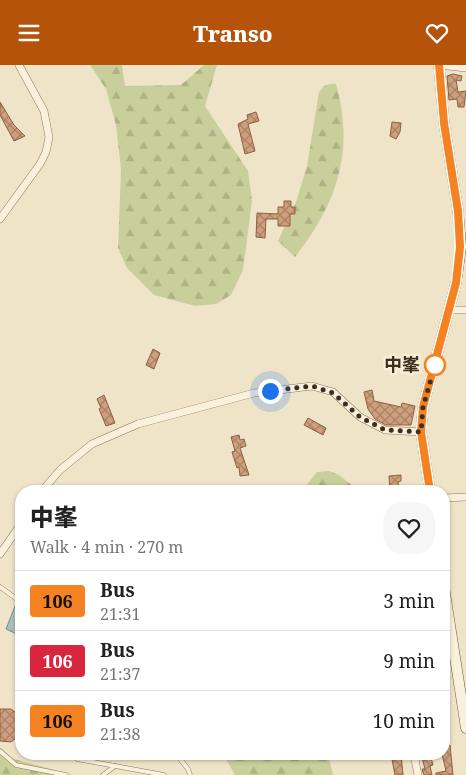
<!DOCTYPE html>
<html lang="en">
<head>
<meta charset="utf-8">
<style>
	:root { --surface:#fff; --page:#f6f6f6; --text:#222; --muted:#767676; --line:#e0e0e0; --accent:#b45309 }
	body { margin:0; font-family:"Noto Serif","Noto Sans JP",serif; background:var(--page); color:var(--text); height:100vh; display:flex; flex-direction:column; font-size:19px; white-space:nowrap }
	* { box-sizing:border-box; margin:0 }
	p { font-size:16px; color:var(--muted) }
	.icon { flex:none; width:28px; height:28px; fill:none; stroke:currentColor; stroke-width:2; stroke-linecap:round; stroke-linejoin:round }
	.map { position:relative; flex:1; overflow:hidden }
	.drawer { position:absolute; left:15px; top:420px; width:435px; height:275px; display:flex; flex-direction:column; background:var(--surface); border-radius:20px; box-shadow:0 1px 4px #0004 }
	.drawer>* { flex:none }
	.badge { padding:0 10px; border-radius:4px; font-size:18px; line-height:32px }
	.you { position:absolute; width:25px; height:25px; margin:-12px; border:4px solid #fff; border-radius:50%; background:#1a73e8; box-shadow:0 0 0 8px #1a73e833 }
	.map>.badge { position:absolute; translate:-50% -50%; box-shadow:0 0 0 2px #fff }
	.round { display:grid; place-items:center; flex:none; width:52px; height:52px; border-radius:20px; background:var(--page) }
	.head { display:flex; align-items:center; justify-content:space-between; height:85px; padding:0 15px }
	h1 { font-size:24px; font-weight:800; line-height:38px }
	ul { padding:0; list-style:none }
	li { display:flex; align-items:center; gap:15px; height:60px; padding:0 15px; border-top:1px solid var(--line) }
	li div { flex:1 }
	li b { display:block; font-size:19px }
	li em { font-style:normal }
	li .badge { min-width:55px; font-weight:700; text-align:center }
	header { display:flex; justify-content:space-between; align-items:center; height:65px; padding:0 15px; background:var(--accent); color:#fff; font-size:22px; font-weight:800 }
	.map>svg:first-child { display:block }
</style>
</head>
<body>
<header><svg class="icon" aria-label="menu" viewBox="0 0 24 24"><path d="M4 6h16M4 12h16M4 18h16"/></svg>Transo<svg class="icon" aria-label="heart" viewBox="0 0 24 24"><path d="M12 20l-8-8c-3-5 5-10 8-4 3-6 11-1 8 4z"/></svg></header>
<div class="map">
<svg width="466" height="710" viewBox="0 0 466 710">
	<defs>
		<pattern id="forest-firs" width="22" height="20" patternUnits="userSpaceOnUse" patternTransform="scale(1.25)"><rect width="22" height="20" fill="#c9cf9b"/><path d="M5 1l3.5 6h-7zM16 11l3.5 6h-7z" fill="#aeb285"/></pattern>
		<pattern id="water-ripples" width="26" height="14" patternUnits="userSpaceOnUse" patternTransform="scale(1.25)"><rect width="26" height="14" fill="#a9c4bc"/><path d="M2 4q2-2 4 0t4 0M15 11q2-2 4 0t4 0" fill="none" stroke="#8ba098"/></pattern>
		<pattern id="building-cross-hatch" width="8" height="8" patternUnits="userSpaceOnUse" patternTransform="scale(1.25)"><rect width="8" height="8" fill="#cf9f7d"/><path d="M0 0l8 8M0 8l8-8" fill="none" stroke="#a98266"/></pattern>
	</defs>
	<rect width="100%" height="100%" fill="#f0e4c8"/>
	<g fill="url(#forest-firs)">
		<polygon points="90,0 122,0 125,21 181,20 204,0 217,0 205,41 248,106 252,136 243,205 231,230 216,239 195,241 154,230 127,203 118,183 121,104 116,60 106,24"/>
		<path d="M330,19H336C355,87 337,138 295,192L278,176L296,137L307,101L319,27L324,21Z"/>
		<polygon points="329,406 339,410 359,426 302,426 317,407"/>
		<polygon points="223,689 328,689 333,710 235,710"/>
		<polygon points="0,690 73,710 0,710"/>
	</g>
	<polygon fill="url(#water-ripples)" stroke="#6f938a" points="16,539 21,540 21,571 6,564"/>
	<g fill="url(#building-cross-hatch)" stroke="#8d5f41">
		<polygon points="453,9 462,11 461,16 456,15 458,27 466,26 464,42 458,42 457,34 449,35 447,11"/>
		<polygon points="0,37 14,60 25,71 14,76 0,50"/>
		<polygon points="256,47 259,56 248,59 255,86 245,89 238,59 248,54 247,50"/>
		<polygon points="392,57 401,58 400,67 396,74 390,71"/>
		<polygon points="284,136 291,136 291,142 295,142 295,149 290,149 290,161 278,161 278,154 266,154 265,173 256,172 257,148 278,149 278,142 284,142"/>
		<polygon points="153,284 160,288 154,304 146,300"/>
		<polygon points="372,325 374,336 401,342 402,338 415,341 411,360 386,360 375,354 368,344 364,327"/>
		<polygon points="104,330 115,358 106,361 99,344 101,343 97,334"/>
		<polygon points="308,353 326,363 323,370 304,360"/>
		<polygon points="239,370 240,375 244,374 246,381 240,383 249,410 240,411 239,402 237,403 232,387 235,386 231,372"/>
		<polygon points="401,410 401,416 398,417 399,426 390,426 389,411"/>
		<polygon points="0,644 11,644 21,652 21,669 11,677 0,676"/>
		<polygon points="450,680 453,710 436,710 436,708 446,706 442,689 444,682"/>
		<polygon points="391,689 401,689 403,710 395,710"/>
		<polygon points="421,689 430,689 433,700 430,701 432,710 424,710 422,704 425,704"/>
	</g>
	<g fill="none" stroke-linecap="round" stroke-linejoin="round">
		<g stroke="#8d765c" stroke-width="5">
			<g id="service">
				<polyline points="0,522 21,537"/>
				<polyline points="0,686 16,700 66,710"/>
				<polyline points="74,689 77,694 164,710"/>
				<polyline points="176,689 188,704 190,710"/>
				<polyline points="103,710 115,701"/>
			</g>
		</g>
		<g stroke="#8d765c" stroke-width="8">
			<g id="minor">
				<polyline points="439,0 466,3"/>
				<polyline points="0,154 40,99 46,87 49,72 44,46 19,0"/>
				<polyline points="449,245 466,245"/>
				<polyline points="42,426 60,405 92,379 138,359 254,328 312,321 333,327 360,352 385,365 421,367"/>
				<polyline points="444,433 466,432"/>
				<polyline points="0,489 21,459"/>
				<polyline points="414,689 418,710"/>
			</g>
		</g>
		<g stroke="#6f573f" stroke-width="11">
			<g id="secondary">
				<polyline points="430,426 421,367 423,342 456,218 461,182 458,146 444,58 439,0"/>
				<polyline points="444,522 466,663"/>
			</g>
		</g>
		<use href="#service" stroke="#faf1dc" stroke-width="4"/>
		<use href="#minor" stroke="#faf1dc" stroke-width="7"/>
		<use href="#secondary" stroke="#faf1dc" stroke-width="10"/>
	</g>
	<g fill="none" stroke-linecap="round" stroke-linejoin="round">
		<g stroke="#fff" stroke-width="11">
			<polyline id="line" points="430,426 421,367 423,342 456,218 460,182 458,146 444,58 439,0"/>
		</g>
		<use href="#line" stroke="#f58220" stroke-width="8"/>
		<polyline stroke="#3d2e20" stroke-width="5" stroke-dasharray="0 9" points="270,326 312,321 333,328 360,352 385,365 421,367 423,342 435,300"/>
	</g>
	<circle fill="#fff" stroke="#f58220" stroke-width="2.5" cx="435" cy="300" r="10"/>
	<g text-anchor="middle" stroke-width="5" stroke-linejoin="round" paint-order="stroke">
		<g font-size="18" font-weight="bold" fill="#3d2e20" stroke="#f7eed8" text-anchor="end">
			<text x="420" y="306">中峯</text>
		</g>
	</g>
</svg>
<div class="you" style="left:270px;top:326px"></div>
<section class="drawer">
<div class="head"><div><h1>中峯</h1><p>Walk · 4 min · 270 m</p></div><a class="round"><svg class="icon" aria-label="heart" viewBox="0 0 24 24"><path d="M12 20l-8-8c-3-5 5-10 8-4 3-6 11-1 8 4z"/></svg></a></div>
<ul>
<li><span class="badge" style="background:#f58220;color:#111">106</span><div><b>Bus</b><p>21:31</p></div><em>3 min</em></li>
<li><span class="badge" style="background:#d7263d;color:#fff">106</span><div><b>Bus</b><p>21:37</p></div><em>9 min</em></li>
<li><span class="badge" style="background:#f58220;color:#111">106</span><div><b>Bus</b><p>21:38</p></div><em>10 min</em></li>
</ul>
</section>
</div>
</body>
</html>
